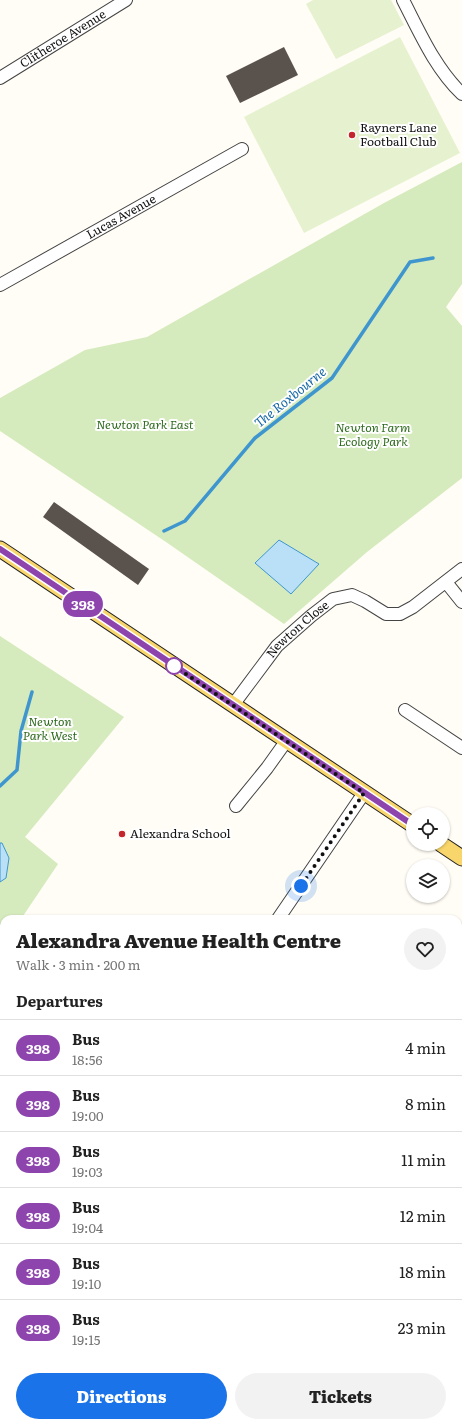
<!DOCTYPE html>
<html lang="en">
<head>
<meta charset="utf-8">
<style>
	:root { --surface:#fff; --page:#f2f2f2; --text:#222; --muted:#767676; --line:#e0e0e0; --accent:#1a73e8 }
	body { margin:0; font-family:Literata,serif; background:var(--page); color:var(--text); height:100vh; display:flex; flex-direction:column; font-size:15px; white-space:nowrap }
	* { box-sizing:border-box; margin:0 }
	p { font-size:13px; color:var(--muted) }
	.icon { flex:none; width:22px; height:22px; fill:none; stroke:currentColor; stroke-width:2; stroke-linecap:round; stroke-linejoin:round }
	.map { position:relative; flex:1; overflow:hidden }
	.drawer { position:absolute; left:0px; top:915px; width:462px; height:512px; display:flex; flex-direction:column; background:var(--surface); border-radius:12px 12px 0 0; box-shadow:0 1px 3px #0004 }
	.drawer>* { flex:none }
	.badge { padding:0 8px; border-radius:13px; font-size:14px; line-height:26px }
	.controls { position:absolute; left:406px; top:807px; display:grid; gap:8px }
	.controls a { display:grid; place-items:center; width:44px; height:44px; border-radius:50%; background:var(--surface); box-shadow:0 1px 3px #0004; font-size:20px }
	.you { position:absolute; width:20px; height:20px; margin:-10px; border:3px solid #fff; border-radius:50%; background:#1a73e8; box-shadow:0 0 0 6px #1a73e833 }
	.map>.badge { position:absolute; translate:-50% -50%; box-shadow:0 0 0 2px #fff }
	h2 { padding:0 16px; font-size:15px; line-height:36px }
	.round { display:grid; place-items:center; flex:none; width:42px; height:42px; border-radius:21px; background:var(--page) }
	.headline { display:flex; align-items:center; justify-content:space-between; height:68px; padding:0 16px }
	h1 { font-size:19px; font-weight:800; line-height:30px }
	.cta { display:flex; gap:8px; margin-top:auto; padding:8px 16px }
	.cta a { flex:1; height:46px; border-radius:24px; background:var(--accent); color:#fff; font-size:16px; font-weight:800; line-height:46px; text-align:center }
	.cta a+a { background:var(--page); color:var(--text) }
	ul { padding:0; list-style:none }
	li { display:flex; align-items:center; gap:12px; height:56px; padding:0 16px; border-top:1px solid var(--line) }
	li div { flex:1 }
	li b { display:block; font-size:15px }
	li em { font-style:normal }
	li .badge { min-width:44px; font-weight:700; text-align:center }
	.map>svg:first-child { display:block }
</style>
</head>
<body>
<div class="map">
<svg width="462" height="1427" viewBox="0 0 462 1427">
	<rect width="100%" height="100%" fill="#fffdf5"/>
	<g fill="#d5ebbd">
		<polygon points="462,162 462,284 446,307 462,326 462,478 367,552 284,624 166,542 0,431 0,398 85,350 147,337 384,203"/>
		<polygon points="0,636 124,717 25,837 58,864 21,919 4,919 4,945 0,951"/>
		<polygon points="0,974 4,977 4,1111 0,1116"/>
	</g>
	<g fill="#e6f2cf">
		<polygon points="313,0 391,0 404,25 336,59 306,4"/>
		<polygon points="400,37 460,153 304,233 244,117"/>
	</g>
	<g fill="#b9e0f7" stroke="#3f96cf">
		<polygon points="279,540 319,564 291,594 255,563"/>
		<polygon points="0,843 2,843 9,858 6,878 0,882"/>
	</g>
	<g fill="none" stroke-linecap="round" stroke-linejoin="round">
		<g stroke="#3f96cf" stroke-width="3.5">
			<polyline points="164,531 185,521 255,438 332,378 410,262 433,258"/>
			<polyline points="0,786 17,770 21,731 32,692"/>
		</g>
	</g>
	<g fill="#5a524d">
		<polygon points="284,47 298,75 240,103 226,76"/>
		<polygon points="54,502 149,569 138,585 43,517"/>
	</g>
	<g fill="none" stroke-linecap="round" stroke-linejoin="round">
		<g stroke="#444" stroke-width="14">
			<g id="minor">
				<path d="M403,0C420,33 435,68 462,94"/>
				<path id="s1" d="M0,78L126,0"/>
				<path id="s2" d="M0,285L242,149"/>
				<polyline points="446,582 462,602"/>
				<path id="s3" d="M233,705L277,646L311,616L333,599L352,595L365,601L386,614H400L413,607L462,569"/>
				<polyline points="405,710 462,748"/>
				<polyline points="236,806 267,768 287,740"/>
				<polyline points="278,919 364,793"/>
				<polyline points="458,976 462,970"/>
				<polyline points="458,1032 462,1034"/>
				<polyline points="458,1190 462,1193"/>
				<polyline points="0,1225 4,1223"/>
			</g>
		</g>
		<g stroke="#222" stroke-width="17">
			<g id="major">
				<path d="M0,549C138,641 275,734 413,825"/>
				<polyline points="441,844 462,858"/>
			</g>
		</g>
		<use href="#minor" stroke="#fff" stroke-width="12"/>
		<use href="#major" stroke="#f9d66b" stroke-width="15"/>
	</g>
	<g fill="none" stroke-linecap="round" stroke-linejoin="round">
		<g stroke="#fff" stroke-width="9">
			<path id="line" d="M0,549C138,641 275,734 413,825"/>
		</g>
		<use href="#line" stroke="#8e44ad" stroke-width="6"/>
		<polyline stroke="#111" stroke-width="4" stroke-dasharray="0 7.2" points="174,666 364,793 301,886"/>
	</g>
	<g fill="#c4262e" stroke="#fff" stroke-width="1.5">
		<circle cx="352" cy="135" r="4"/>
		<circle cx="122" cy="834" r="4"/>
	</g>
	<circle fill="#fff" stroke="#8e44ad" stroke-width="2" cx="174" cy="666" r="8"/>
	<g text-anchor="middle" stroke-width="4" stroke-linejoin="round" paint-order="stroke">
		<g font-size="12" fill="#111" stroke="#fff">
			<text dy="4" stroke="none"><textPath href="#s1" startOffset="74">Clitheroe Avenue</textPath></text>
			<text dy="4" stroke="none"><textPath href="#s2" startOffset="139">Lucas Avenue</textPath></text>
			<text dy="4" stroke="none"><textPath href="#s3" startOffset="100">Newton Close</textPath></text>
		</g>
		<g font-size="12" fill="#111" stroke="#fff" text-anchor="start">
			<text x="360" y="132">Rayners Lane<tspan x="360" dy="14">Football Club</tspan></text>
			<text x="130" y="838">Alexandra School</text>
		</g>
		<g font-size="12" font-style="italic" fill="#2f6b1f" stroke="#fff">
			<text x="145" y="429">Newton Park East</text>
			<text x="373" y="432">Newton Farm<tspan x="373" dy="14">Ecology Park</tspan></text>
			<text x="50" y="726">Newton<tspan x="50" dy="14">Park West</tspan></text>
		</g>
		<g font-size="13" font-style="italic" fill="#1768a6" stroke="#fff">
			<text transform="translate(290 397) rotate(-39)" y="5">The Roxbourne</text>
		</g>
	</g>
</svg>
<div class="controls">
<a><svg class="icon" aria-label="locate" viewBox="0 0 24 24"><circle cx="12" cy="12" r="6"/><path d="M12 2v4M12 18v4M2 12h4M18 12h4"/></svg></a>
<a><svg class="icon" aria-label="layers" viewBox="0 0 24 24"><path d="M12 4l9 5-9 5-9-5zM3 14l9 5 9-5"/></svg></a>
</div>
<div class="you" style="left:301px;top:886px"></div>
<b class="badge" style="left:83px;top:604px;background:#8e44ad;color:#fff">398</b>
<section class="drawer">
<div class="headline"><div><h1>Alexandra Avenue Health Centre</h1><p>Walk · 3 min · 200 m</p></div><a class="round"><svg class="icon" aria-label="heart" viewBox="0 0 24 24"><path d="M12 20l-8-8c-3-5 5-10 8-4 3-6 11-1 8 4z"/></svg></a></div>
<h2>Departures</h2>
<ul>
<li><span class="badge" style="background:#8e44ad;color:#fff">398</span><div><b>Bus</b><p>18:56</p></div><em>4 min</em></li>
<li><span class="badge" style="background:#8e44ad;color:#fff">398</span><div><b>Bus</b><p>19:00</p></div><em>8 min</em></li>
<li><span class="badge" style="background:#8e44ad;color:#fff">398</span><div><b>Bus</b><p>19:03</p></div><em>11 min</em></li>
<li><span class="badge" style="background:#8e44ad;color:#fff">398</span><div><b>Bus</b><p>19:04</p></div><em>12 min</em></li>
<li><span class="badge" style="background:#8e44ad;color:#fff">398</span><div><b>Bus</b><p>19:10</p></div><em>18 min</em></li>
<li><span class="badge" style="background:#8e44ad;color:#fff">398</span><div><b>Bus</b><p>19:15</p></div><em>23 min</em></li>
</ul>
<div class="cta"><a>Directions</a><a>Tickets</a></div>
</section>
</div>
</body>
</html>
